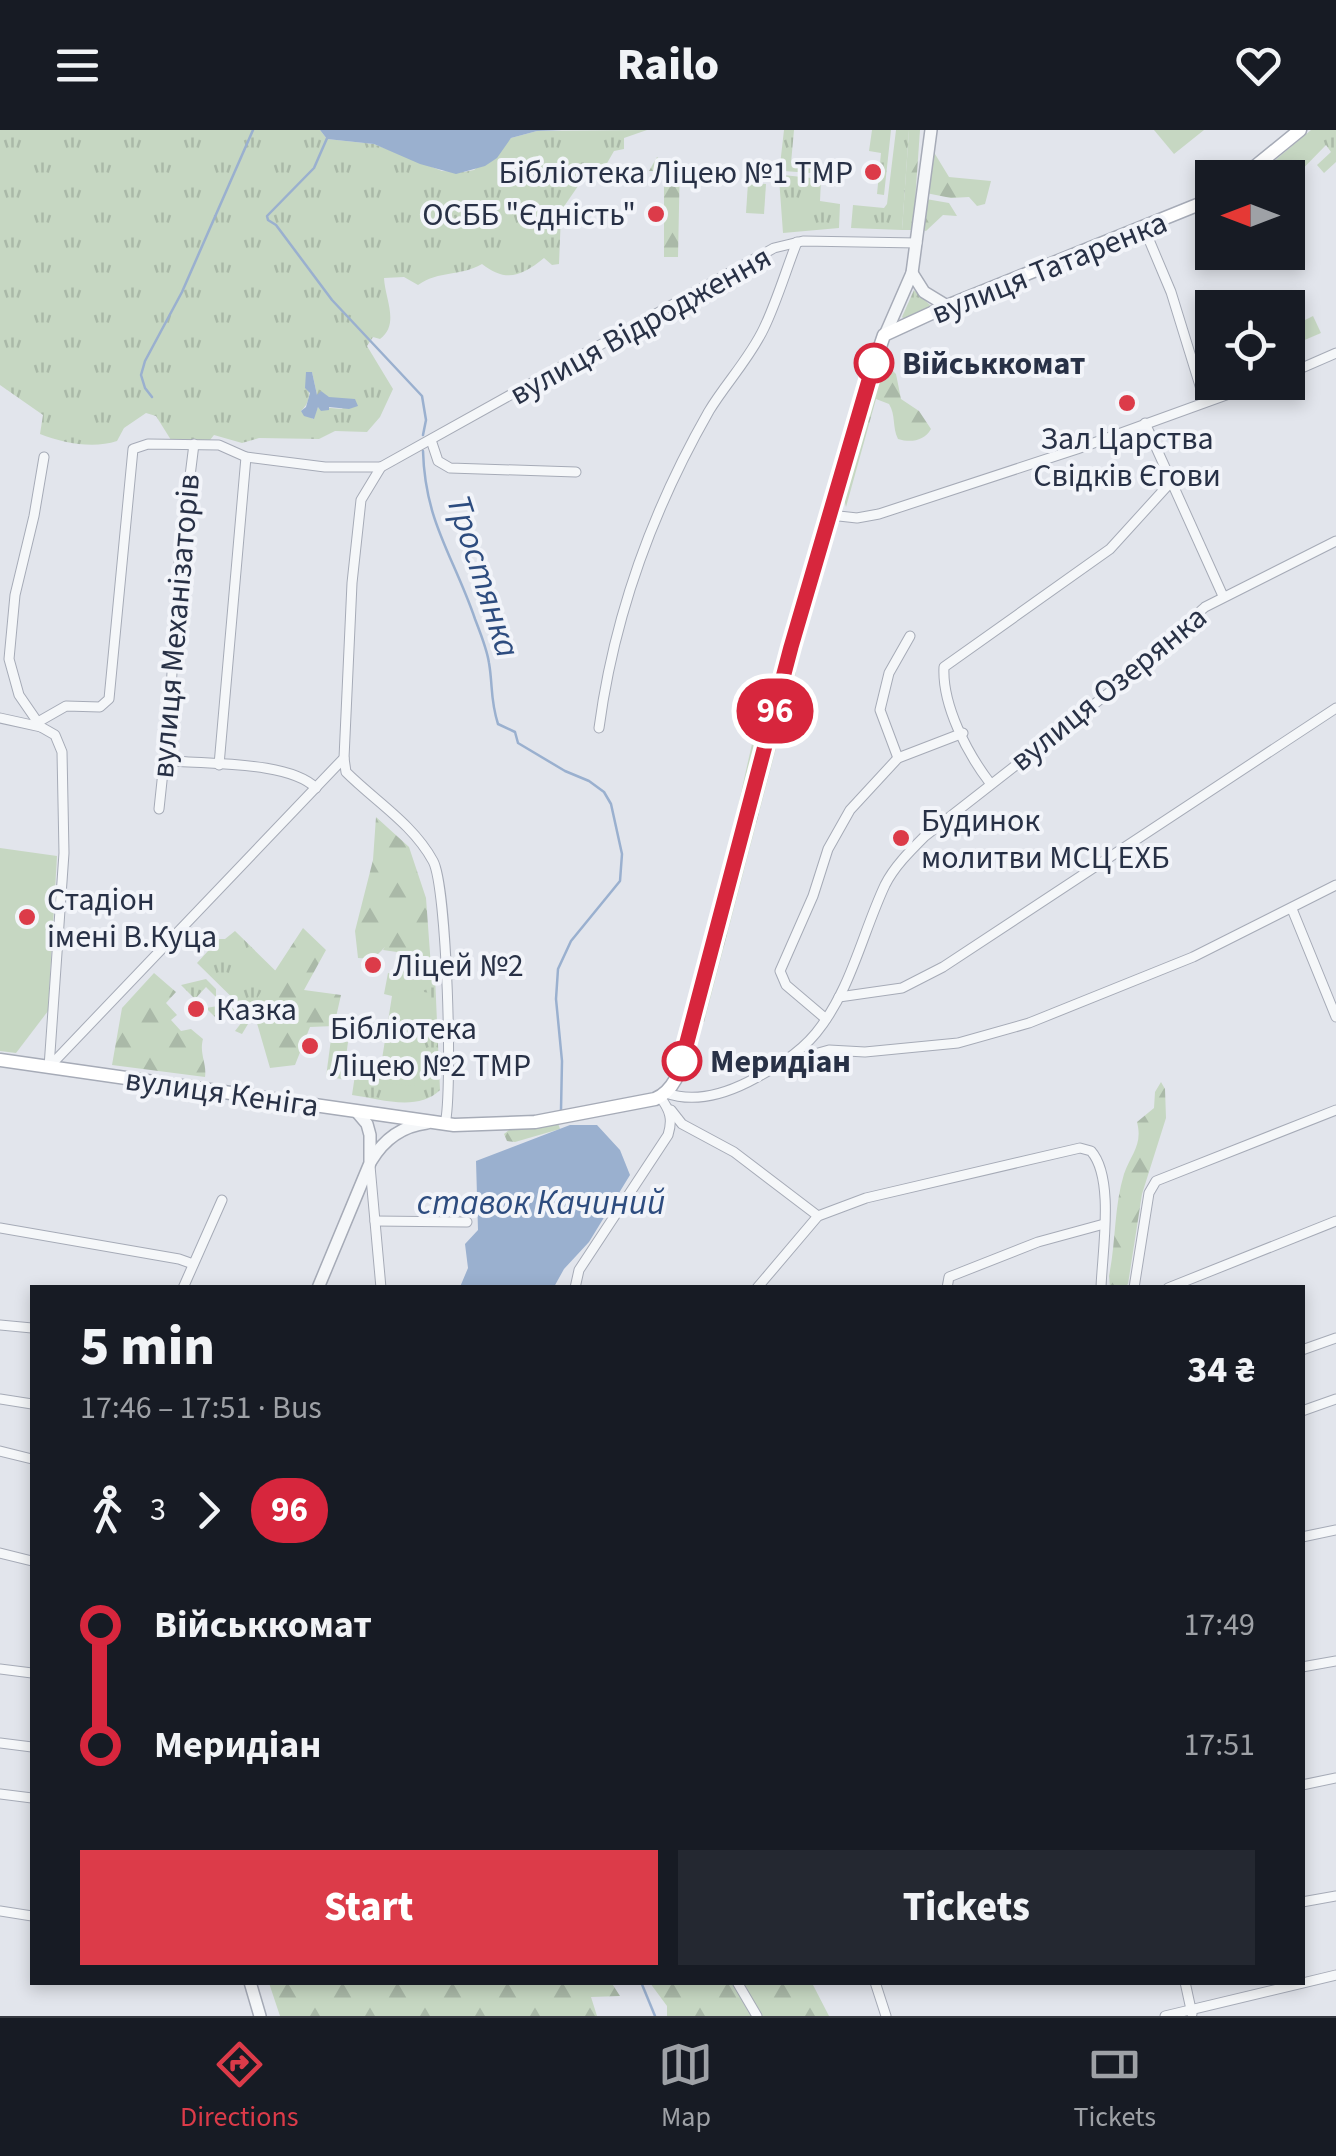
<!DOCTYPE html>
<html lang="en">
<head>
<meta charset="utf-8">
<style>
	:root { --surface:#171b24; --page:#242831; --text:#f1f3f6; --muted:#9ea1a6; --line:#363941; --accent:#dc3b49 }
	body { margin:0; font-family:"Source Sans 3",sans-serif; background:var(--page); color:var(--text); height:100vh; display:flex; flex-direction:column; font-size:38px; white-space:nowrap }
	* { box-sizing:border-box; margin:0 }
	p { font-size:32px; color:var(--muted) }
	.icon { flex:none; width:55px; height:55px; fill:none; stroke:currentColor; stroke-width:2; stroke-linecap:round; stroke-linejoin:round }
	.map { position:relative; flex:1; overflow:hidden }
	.side { position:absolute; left:30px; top:1155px; width:1275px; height:700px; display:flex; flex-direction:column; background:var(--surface); border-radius:0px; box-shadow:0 5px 15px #0003 }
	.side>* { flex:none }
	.badge { padding:0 20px; border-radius:32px; font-size:35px; line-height:65px }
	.needle { width:65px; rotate:270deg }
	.controls { position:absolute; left:1195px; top:30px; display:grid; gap:20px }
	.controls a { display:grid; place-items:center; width:110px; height:110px; border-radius:0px; background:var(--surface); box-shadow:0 5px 15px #0003; font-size:50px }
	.map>.badge { position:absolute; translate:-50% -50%; box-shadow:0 0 0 5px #fff }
	.legs { display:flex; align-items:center; gap:15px; height:110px; padding:0 50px; font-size:32px }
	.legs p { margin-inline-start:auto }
	.head { display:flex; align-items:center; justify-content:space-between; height:170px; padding:0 50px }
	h1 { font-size:55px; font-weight:800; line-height:75px }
	.button { display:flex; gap:20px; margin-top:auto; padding:20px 50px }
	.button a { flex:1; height:115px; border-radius:0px; background:var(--accent); color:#fff; font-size:40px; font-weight:800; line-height:115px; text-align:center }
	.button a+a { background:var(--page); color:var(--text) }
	ul { padding:0 50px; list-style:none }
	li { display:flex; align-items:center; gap:35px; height:120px; font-size:38px }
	li i { display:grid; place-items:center; width:15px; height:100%; margin:0 12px; background:currentColor }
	li i::after { content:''; width:25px; height:25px; margin:-12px; border:8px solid; border-radius:50%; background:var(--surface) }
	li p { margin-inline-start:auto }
	li:first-child i { background:linear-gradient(#0000 50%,currentColor 0) }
	li:last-child i { background:linear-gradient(currentColor 50%,#0000 0) }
	header { display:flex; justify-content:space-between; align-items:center; height:130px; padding:0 50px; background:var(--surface); font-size:45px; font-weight:800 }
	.tab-bar { display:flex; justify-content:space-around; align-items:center; height:140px; border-top:2px solid var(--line); background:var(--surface); font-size:28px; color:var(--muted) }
	.tab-bar a { display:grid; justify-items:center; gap:5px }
	.tab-bar .active { color:var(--accent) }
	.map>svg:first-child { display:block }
</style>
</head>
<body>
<header><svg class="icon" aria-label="menu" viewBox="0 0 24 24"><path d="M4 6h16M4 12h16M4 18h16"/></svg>Railo<svg class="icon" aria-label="heart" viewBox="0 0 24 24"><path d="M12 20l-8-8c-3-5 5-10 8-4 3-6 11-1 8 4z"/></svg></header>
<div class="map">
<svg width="1336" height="1886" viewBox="0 0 1336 1886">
	<defs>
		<pattern id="grass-tufts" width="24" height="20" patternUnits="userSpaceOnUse" patternTransform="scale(2.5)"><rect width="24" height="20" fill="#c6d7c2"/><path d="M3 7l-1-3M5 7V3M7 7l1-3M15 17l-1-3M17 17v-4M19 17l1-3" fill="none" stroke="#aab9a8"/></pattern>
		<pattern id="forest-firs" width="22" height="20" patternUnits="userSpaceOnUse" patternTransform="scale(2.5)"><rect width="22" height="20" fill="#c6d7c2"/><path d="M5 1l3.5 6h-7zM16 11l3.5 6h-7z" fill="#aab9a8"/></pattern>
	</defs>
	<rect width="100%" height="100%" fill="#e2e5ec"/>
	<g fill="url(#grass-tufts)" fill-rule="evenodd">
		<path d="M0,0H320L327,9L374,14L442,41L464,42L474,40L511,8L537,1L647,0L624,8V19L614,21L606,35L587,43L565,75L561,85L559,134L552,135L544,128C522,146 506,153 482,134C459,147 440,140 418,155L404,147L384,148C385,169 400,194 380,209L373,207L367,216L393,259L380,287L367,302L335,301L319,309L259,308L242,313L214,305L210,310H171L156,286L146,283L124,298L117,311C93,319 63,313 40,304L43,285L0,255ZM307,242H312L317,265L329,267L343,279L318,277L313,289L301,281C313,271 309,255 307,242Z"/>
		<polygon points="784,0 794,0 791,33 823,36 823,44 784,41 780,35"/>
		<polygon points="872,0 891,0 884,65 877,64 881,23 869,21"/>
		<polygon points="896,0 909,0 902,100 851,98 853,75 884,78 887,74"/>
		<polygon points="1154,0 1204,0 1174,24"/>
		<polygon points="1311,0 1336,0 1336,32 1324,43 1317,35 1331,22 1326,15 1288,54 1288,48 1265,47 1260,43"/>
		<polygon points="783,45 821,49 820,71 840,74 839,98 783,103 779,48"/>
		<polygon points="914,160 931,176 904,189 902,187"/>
		<polygon points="235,801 290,855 257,892 197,833 219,809 225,809"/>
		<path d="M391,805H402C407,825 411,845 435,846L440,960C418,982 380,969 352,965L355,945L379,948L392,866L384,864L388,843L398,845L401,832L395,830L397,822L383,820Z"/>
		<polygon points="206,849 216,859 216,867 206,857 195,869 181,855"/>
		<polygon points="229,874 248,894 242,904 235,901 242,892 231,881 220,892 206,878"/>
		<polygon points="331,909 348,912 343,949 326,947"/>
	</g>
	<g fill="url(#forest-firs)">
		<polygon points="909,0 920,0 913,100 902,100"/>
		<polygon points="931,24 935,24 949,47 991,51 985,74 977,76 969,67 951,68 926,63"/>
		<polygon points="657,27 662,31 680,29 678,127 664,127 664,41 649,41"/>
		<polygon points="926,69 949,73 957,86 943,85 926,101 922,100"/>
		<path d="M889,237L896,244L901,269L919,281L931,299C924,311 911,313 898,309C892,297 896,285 889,274L876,269L846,377L842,360L876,244Z"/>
		<polygon points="781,520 785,521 706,819 754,605"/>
		<polygon points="788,540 796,542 704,892 697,890"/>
		<polygon points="376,687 409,717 426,768 431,837 403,830 400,828 400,820 385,817 373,829 358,828 355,801 373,730"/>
		<polygon points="303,798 326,820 304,860 341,865 334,896 310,897 295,935 270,938 252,876"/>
		<path d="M154,843L176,862L166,873L177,885L171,890L181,901L191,899L203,909C199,924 207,933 205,947L112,935L122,878Z"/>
		<path d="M1161,952L1165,959L1166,988L1142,1064L1128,1154L1125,1157H1110L1109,1146C1116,1112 1114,1076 1124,1044C1131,1024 1143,1015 1137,992L1154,978L1155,962Z"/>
		<polygon points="558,993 560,999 515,1012 507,1011 504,1004 509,1000"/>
		<polygon points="611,1852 620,1866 591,1867 597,1886 280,1886 269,1853"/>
		<polygon points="650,1853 812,1853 829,1886 667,1886 667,1876"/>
	</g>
	<g fill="#c6d7c2">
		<polygon points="748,53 766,54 764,84 746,83"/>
		<polygon points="1313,186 1321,203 1300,212 1293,196"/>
		<polygon points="0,718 57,726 48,881 16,923 0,921"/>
		<polygon points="399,859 431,863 433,910 393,906"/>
		<polygon points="392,917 417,919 414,956 387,953"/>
	</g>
	<g fill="#9ab0cf">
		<polygon points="320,0 562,0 537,1 511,8 497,28 485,36 456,44 420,34 374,14 327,9"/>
		<polygon points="306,242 312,242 317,265 321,261 329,267 355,269 358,276 349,279 329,277 329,280 321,281 318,277 314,289 304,286 301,281 306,277 310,263 305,258"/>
		<polygon points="570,995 597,995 620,1020 630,1045 589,1112 564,1139 554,1157 460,1157 468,1138 465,1114 478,1100 476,1031"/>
	</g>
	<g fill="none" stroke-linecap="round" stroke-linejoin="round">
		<g stroke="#9ab0cf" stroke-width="2.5">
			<polyline points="328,6 314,38 267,86 268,90 276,95 332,170 422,266 426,290 423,305"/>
			<polyline points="152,267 145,258 141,245 145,231 182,162 253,0"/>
			<path d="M423,321C425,392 453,425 475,489C480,502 487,519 489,533C493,556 490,569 498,594L515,602L518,613L565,641L589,651L604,662L611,674L622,724L620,751L571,811L558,839L556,869L562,931L561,980"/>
			<polyline points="641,1852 655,1886"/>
		</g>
		<g stroke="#a6abb7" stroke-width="11">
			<g id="minor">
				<polyline points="1144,98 1171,162 1205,272"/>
				<polyline points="1288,244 1336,223"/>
				<polyline points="1145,293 1223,466"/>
				<polyline points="431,310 438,331 450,338 576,342"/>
				<polyline points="44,327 34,386 15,465 9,529 19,565 41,597 55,605 62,622 64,723 49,937"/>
				<polyline points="830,385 857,388 879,384 1077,319 1262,252"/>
				<polyline points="0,588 41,597"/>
				<polyline points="38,592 66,576 100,577 109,569 133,319 148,314 219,315 246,327 325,337 381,337"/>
				<path d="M599,598C614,486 653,379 709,281C726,253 750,228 764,198C777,171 786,140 797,112"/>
				<path d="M344,628L346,642C375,671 413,694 433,731C447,756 453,962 445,994"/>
				<polyline points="898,628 880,580 889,543 910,506"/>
				<path d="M164,630C203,635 288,630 316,658"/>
				<polyline points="219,635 246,327"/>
				<path d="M990,653C967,623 942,575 944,537L1110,419L1170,353"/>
				<polyline points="159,679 170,576 178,442 194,314"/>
				<polyline points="1292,779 1336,887"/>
				<polyline points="839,867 902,858 943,837 1336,578"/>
				<polyline points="826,889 786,855 780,841 813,766 828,719 850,680 898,628 963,603"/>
				<polyline points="786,932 829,920 865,922 958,913 1029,893 1193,827 1336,755"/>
				<polyline points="49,937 344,628 352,453 361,370 381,337 774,118 803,111 917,113"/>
				<path d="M666,963C694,973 722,965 748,952C773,939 798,925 816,903C851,860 862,804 885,755C894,737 909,722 924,707L1111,561L1205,477L1336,411"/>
				<polyline points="671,980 682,994 734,1022 818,1086"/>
				<polyline points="370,1036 381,1158"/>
				<polyline points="375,1091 467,1092"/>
				<polyline points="0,1098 179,1129 193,1134"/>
				<polyline points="183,1158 222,1070"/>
				<path d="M575,1158L579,1140L668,1005C673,989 670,980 660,967"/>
				<path d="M757,1158L818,1086L866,1068L1080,1018L1091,1021C1115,1048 1102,1123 1101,1158"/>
				<polyline points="947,1158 949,1147 1038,1112 1104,1094"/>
				<polyline points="1134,1158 1149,1063 1156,1051 1336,980"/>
				<polyline points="1168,1158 1336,1091"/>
				<polyline points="0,1195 32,1198"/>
				<polyline points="1302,1220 1336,1208"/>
				<polyline points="0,1269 32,1274"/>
				<polyline points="1302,1281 1336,1269"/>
				<polyline points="0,1321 32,1329"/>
				<polyline points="1302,1407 1336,1400"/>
				<polyline points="0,1423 32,1431"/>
				<polyline points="1302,1537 1336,1531"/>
				<polyline points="0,1539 32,1543"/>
				<polyline points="0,1613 32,1617"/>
				<polyline points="1302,1655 1336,1648"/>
				<polyline points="0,1664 32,1668"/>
				<polyline points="1302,1772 1336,1766"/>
				<polyline points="0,1781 32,1786"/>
				<polyline points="737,1852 757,1886"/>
				<polyline points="875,1852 886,1886"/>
				<polyline points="1185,1852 1192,1884"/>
				<polyline points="1165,1886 1336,1845"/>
			</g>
		</g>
		<g stroke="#a6abb7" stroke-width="14">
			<g id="tertiary">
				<polyline points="912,143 924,162 947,176"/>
				<polyline points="885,205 912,143 931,0"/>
				<path d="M371,1031C384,1009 402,996 427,993"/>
				<polyline points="318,1158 370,1033 370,1005 367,994 356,981"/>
				<polyline points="250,1852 260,1886"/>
			</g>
		</g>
		<g stroke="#a6abb7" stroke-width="15">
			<g id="secondary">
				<polyline points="1241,48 1300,0"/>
				<path d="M0,930L454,995L535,992L655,969C678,959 682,932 689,911L791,517L864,264L884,205L947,176L1212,69"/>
			</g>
		</g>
		<use href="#minor" stroke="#f5f7f9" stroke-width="9"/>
		<use href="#tertiary" stroke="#f5f7f9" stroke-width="11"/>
		<use href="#secondary" stroke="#fff" stroke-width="12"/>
	</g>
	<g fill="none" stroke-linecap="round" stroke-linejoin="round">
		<g stroke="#fff" stroke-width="22">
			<polyline id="line-1" points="682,931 791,517 874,233"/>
		</g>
		<use href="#line-1" stroke="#d7263d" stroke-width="15"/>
	</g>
	<g fill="#dc3b49" stroke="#f2f4f9" stroke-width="4">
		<circle cx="873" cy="42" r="10"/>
		<circle cx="656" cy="84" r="10"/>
		<circle cx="1127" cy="273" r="10"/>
		<circle cx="901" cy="708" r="10"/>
		<circle cx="27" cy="787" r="10"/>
		<circle cx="373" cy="835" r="10"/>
		<circle cx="196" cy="879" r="10"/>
		<circle cx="310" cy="916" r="10"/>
	</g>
	<g fill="#fff" stroke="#d7263d" stroke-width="5">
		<circle cx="874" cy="233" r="18"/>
		<circle cx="682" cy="931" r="18"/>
	</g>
	<g text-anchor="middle" stroke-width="8" stroke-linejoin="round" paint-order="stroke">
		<g font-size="32" fill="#283146" stroke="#f2f4f9" text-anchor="start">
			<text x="853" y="53" text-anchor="end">Бібліотека Ліцею №1 ТМР</text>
			<text x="636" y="95" text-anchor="end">ОСББ "Єдність"</text>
			<text x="1127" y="319" text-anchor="middle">Зал Царства<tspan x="1127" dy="37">Свідків Єгови</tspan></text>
			<text x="921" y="701">Будинок<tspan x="921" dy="37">молитви МСЦ ЕХБ</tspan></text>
			<text x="47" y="780">Стадіон<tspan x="47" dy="37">імені В.Куца</tspan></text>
			<text x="393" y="846">Ліцей №2</text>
			<text x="216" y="890">Казка</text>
			<text x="330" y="909">Бібліотека<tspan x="330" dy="37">Ліцею №2 ТМР</tspan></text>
		</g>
		<g font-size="32" fill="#283146" stroke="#f2f4f9">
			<text transform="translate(1049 137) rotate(-22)" y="11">вулиця Татаренка</text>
			<text transform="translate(640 195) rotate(-29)" y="11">вулиця Відродження</text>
			<text transform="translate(175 496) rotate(-85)" y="11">вулиця Механізаторів</text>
			<text transform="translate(1108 558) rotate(-39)" y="11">вулиця Озерянка</text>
			<text transform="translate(222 962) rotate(8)" y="11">вулиця Кеніга</text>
		</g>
		<g font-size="32" font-weight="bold" fill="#283146" stroke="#f2f4f9" text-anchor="start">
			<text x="902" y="244">Військкомат</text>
			<text x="710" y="942">Меридіан</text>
		</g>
		<g font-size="35" font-style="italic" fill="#2d4c7f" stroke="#f2f4f9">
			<text transform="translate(484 446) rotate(72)" y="12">Тростянка</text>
			<text x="541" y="1084">ставок Качиний</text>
		</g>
	</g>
</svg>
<div class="controls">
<a><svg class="needle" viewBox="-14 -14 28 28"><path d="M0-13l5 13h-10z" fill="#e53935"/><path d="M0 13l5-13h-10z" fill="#9ea1a6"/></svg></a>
<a><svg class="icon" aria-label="locate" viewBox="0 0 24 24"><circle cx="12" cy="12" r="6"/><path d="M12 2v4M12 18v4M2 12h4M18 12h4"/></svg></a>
</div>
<b class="badge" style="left:775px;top:581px;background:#d7263d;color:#fff">96</b>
<section class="side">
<div class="head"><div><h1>5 min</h1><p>17:46 – 17:51 · Bus</p></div><b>34 ₴</b></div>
<div class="legs"><svg class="icon" aria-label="walk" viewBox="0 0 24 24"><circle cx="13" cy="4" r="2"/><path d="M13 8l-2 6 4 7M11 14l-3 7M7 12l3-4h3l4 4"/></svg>3<svg class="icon" aria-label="forward" viewBox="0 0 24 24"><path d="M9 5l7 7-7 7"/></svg><b class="badge" style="background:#d7263d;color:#fff">96</b></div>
<ul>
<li><i style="color:#d7263d"></i><b>Військкомат</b><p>17:49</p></li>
<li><i style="color:#d7263d"></i><b>Меридіан</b><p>17:51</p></li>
</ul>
<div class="button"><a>Start</a><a>Tickets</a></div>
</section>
</div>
<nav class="tab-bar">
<a class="active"><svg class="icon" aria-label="directions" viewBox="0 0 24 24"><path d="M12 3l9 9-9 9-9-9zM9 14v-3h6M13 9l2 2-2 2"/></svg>Directions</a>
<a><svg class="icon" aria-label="map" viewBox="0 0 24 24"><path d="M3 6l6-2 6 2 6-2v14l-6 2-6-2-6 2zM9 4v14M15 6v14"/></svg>Map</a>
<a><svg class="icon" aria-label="tickets" viewBox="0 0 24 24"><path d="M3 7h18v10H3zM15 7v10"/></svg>Tickets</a>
</nav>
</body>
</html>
